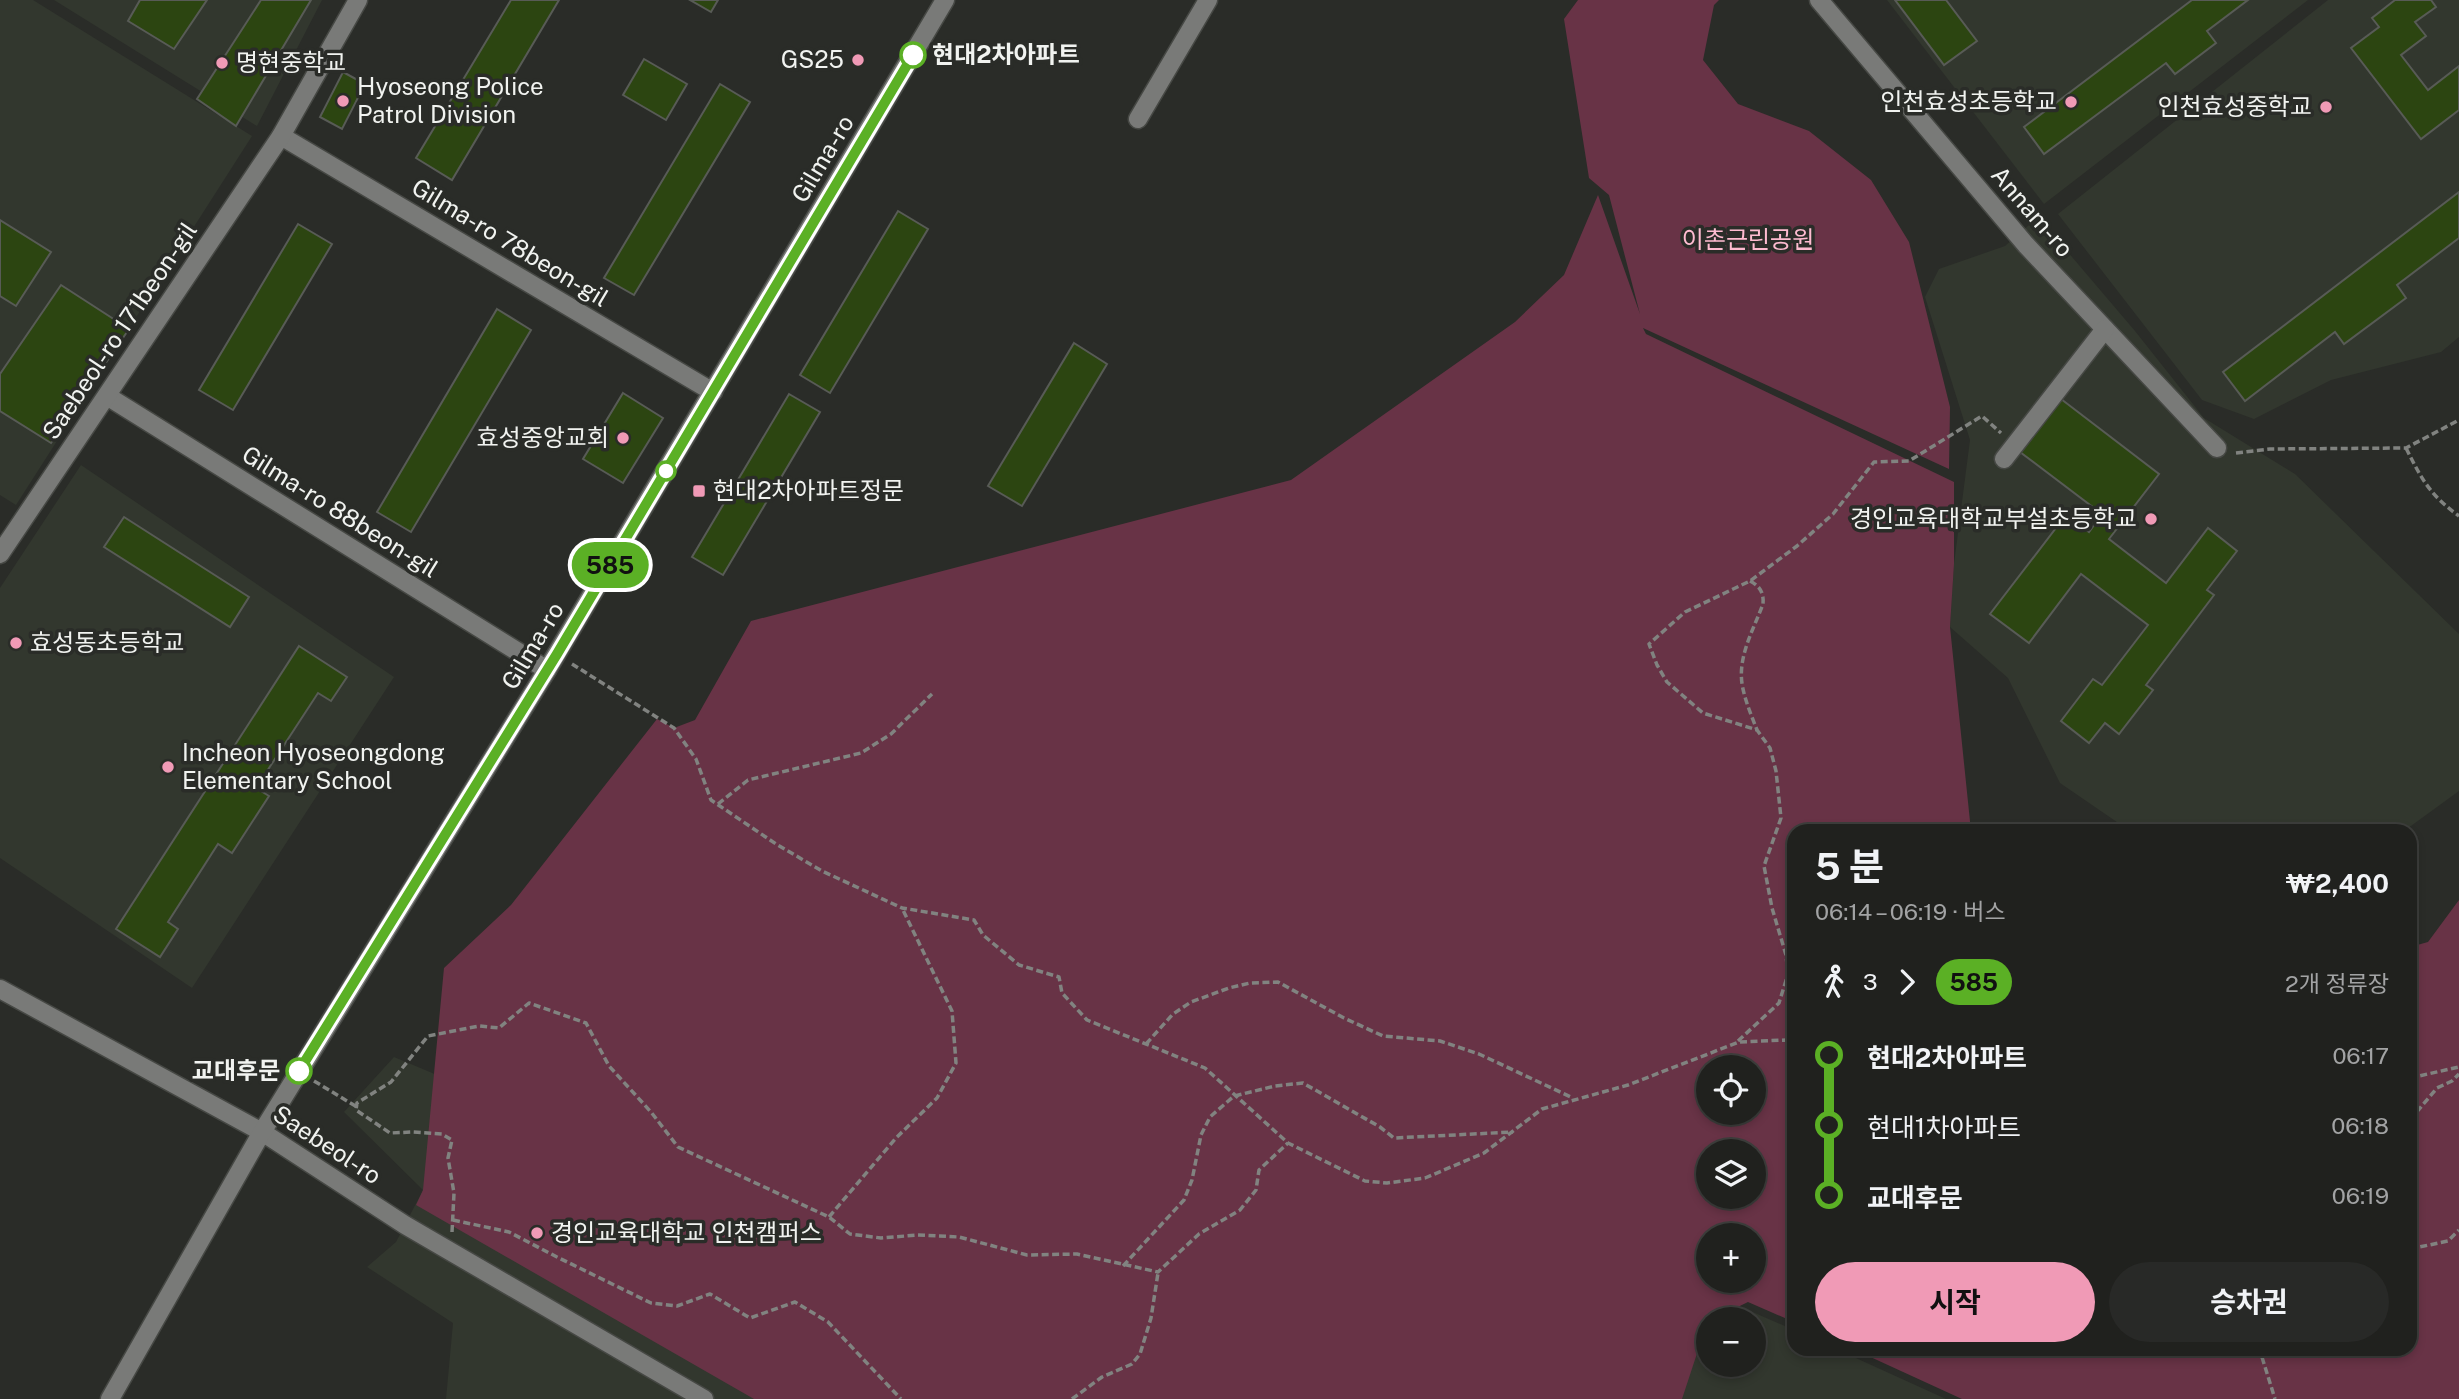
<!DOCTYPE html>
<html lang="ko">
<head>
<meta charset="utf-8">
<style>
	:root { --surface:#20211e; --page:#282927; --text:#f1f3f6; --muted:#a2a3a4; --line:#3d3e3c; --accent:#f09ab6 }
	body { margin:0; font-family:"Public Sans","Noto Sans KR",sans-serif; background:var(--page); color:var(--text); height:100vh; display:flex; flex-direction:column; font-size:26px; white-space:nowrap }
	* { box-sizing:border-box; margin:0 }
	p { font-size:23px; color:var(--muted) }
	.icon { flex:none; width:38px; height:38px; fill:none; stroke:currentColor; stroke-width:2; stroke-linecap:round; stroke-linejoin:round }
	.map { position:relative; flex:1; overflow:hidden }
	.sheet { position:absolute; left:1787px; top:824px; width:630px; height:532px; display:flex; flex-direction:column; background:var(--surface); border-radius:21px; box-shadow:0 4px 10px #0003,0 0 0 2px var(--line) }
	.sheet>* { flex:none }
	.badge { padding:0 14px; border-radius:23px; font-size:24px; line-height:46px }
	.fabs { position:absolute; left:1696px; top:1055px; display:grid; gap:14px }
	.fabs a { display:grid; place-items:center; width:70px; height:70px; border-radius:50%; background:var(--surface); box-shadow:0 4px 10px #0003,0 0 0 2px var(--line); font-size:35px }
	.map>.badge { position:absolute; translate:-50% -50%; box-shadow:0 0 0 4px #fff }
	.legs { display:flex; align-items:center; gap:10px; height:77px; padding:0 28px; font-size:23px }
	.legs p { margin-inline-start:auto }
	.headline { display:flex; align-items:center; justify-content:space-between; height:119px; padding:0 28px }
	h1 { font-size:38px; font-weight:700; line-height:52px }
	.button { display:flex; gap:14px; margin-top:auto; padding:14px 28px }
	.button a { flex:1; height:80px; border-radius:42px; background:var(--accent); color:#111; font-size:28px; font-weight:700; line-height:80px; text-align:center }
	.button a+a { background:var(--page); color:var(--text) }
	ul { padding:0 28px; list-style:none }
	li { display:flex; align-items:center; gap:24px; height:70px; font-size:26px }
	li i { display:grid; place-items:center; width:10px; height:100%; margin:0 9px; background:currentColor }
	li i::after { content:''; width:18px; height:18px; margin:-9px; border:5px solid; border-radius:50%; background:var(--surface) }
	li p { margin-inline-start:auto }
	li:first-child i { background:linear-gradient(#0000 50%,currentColor 0) }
	li:last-child i { background:linear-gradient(currentColor 50%,#0000 0) }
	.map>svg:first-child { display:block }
</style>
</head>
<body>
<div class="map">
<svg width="2459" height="1399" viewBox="0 0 2459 1399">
	<rect width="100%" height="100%" fill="#2a2c28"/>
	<g fill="#32372e" fill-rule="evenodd">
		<polygon points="0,0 33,0 252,136 16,505 0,495"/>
		<polygon points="54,0 322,0 257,126"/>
		<polygon points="1887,0 2308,0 2044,204"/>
		<polygon points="2328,0 2459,0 2459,337 2441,352 2331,380 2254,419 2202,400 2058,214"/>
		<polygon points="2038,217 2135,331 2204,418 2295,474 2459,634 2459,791 2404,831 2130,831 2060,783 2008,678 1950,627 1954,564 1970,440 1925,297 1939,269 2005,246"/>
		<polygon points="81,465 394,677 192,988 0,858 0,588"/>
		<polygon points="394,1057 614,1149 916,1399 446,1399 453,1323 367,1267 396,1242 423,1190 344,1112"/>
		<path d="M1748,1310L1794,1330V1349H1836L1946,1399H1268ZM1708,1320H1754V1365H1708Z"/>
	</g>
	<g fill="#683346" fill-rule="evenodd">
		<path d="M1578,0H1719L1714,5L1703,60L1738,104L1809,131L1871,180L1909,242L1950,407L1949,469L1643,328L1646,334L1954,482V564L1950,627L1971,831H1794V1322L1748,1302L1713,1319L1708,1320L1682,1399H754L416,1205L423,1190L444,968L511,905L657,719L674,728L695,720L751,621L1291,480L1515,322L1564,275L1598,195L1640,314L1609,195L1589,178L1564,19ZM1708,1068H1754V1113H1708ZM1708,1152H1754V1197H1708ZM1708,1236H1754V1281H1708Z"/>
		<polygon points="2459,900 2459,1399 1962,1399 1853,1349 2410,1349 2410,947 2428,942"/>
	</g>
	<g fill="#2c4511" stroke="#585b56" stroke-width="2">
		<polygon points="140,0 207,0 174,49 128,21"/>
		<polygon points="261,0 311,0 236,126 197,99"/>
		<polygon points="511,0 559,0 452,180 416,158"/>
		<polygon points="690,0 718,0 711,12"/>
		<polygon points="1895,0 1946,0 1977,41 1944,65"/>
		<polygon points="2192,0 2248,0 2207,31 2216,43 2175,74 2166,63 2044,154 2024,127"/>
		<polygon points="2395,0 2431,0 2436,7 2415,22 2426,36 2401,55 2428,90 2459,66 2459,110 2421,139 2351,48 2379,27 2372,18"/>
		<polygon points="644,59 687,84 666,120 623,95"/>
		<polygon points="343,72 365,84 342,129 320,117"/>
		<polygon points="720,84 750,102 634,295 604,278"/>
		<polygon points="2459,192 2459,238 2397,285 2406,298 2344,344 2335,332 2245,401 2223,372"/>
		<polygon points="898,211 928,229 830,393 800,375"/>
		<polygon points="0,220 51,252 16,306 0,296"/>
		<polygon points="298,224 332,244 233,410 199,390"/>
		<polygon points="61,285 129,329 51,443 0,411 0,374"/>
		<polygon points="497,309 531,330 411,532 377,512"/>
		<polygon points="1074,343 1107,364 1022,506 988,486"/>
		<polygon points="623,393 663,418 623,483 583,459"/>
		<polygon points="789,394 820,412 723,575 692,557"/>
		<polygon points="2061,399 2159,474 2109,539 2166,583 2208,528 2237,551 2207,590 2214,595 2146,685 2153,690 2119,734 2105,723 2089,743 2061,721 2093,679 2102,685 2148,625 2081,574 2029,643 1990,614 2066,515 2089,532 2102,514 2020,452"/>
		<polygon points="124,517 249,597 230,627 104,547"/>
		<polygon points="299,646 347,677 331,701 318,693 256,788 269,796 232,853 218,844 168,922 178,929 160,957 116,929"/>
	</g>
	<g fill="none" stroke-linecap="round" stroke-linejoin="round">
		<g stroke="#464844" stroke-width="21">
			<g id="minor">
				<polyline points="1819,0 2026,245 2217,448"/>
				<polyline points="1138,119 1208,0"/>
				<polyline points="281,136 713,392"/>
				<polyline points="107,396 547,670"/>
				<polyline points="2004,459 2105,329"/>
				<polyline points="0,554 281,136 358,0"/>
				<polyline points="0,989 262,1132 405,1225 704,1399"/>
				<polyline points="110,1399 262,1132 547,670 945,0"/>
			</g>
		</g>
		<g stroke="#818380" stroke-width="3.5" stroke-dasharray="7 3.5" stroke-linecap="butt">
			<path d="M2406,448C2422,480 2430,495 2459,516"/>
			<polyline points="2236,453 2270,449 2406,448 2459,420"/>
			<path d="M1750,581C1760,586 1764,593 1763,604C1753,631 1736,659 1743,689C1746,703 1752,717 1757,730"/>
			<polyline points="572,664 674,728 696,759 711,800 776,844 822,871 902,908 974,920 983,935 1019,965 1059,977 1062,993 1087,1020 1205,1068 1288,1143 1365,1181 1387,1183 1425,1178 1484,1153 1542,1109 1628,1085 1739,1042 1786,1040 1794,1043"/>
			<polyline points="718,804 748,780 861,753 891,734 932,694"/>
			<polyline points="1738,1041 1779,1003 1788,974 1786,955 1772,908 1764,866 1781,818 1776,771 1770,748 1757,730 1703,713 1667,682 1657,665 1649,644 1685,612 1750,581 1797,546 1833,514 1874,462 1909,461 1982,416 2001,433"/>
			<polyline points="1146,1044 1173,1014 1191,1002 1229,988 1250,983 1278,982 1344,1018 1383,1036 1440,1041 1479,1054 1573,1098"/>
			<polyline points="2410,1078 2459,1067"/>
			<polyline points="314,1081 357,1107"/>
			<polyline points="2410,1120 2437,1088 2452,1081 2459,1074"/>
			<polyline points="829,1217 896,1138 937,1098 956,1063 952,1011 902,908"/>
			<polyline points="453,1220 509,1232 557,1257 651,1303 677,1306 710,1294 750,1318 795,1302 828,1322 901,1399"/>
			<polyline points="452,1232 454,1193 448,1158 452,1140 442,1134 412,1132 390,1133 356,1110 357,1103 391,1082 428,1036 479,1026 499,1028 529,1003 586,1023 609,1066 651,1112 678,1147 829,1217 850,1234 881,1238 918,1235 959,1237 1027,1255 1077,1254 1158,1272 1199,1234 1240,1210 1256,1190 1259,1170 1288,1143"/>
			<polyline points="2410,1249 2448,1241 2459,1230"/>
			<polyline points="1123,1266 1184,1200 1192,1180 1201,1135 1210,1117 1234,1096 1275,1086 1303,1083 1380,1127 1394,1138 1513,1132"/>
			<polyline points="2256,1349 2261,1354 2275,1399"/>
			<polyline points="1072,1399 1102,1377 1132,1364 1140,1354 1151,1318 1158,1273"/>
		</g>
		<use href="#minor" stroke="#797a78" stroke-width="18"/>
	</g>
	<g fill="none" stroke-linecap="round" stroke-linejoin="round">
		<g stroke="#fff" stroke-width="16">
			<polyline id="line-1" points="299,1071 557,654 913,55"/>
		</g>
		<use href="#line-1" stroke="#5bb025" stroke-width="10"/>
	</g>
	<g fill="#fff" stroke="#5bb025" stroke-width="3.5">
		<circle cx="913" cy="55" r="12"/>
		<circle cx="666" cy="471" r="9"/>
		<circle cx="299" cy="1071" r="12"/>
	</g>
	<g fill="#f09ab6" stroke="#2a2c28" stroke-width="2.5">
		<circle cx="858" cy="60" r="7"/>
		<circle cx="222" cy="63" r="7"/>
		<circle cx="343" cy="101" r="7"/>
		<circle cx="2071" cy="102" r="7"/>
		<circle cx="2326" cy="107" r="7"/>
		<circle cx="623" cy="438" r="7"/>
		<rect x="692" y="484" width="14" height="14" rx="3.5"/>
		<circle cx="2151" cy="519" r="7"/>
		<circle cx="16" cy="643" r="7"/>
		<circle cx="168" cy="767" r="7"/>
		<circle cx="537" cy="1233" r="7"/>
	</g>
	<g text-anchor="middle" stroke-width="7" stroke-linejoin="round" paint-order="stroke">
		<g font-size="24" font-weight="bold" fill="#f1f3f0" stroke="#2a2c28" text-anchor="start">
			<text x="932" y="63">현대2차아파트</text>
			<text x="280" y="1079" text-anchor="end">교대후문</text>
		</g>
		<g font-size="24" fill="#f1f3f0" stroke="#2a2c28" text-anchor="start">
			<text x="844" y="68" text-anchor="end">GS25</text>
			<text x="236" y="71">명현중학교</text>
			<text x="357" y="95">Hyoseong Police<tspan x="357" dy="28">Patrol Division</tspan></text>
			<text x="2057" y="110" text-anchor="end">인천효성초등학교</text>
			<text x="2312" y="115" text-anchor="end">인천효성중학교</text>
			<text x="609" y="446" text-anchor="end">효성중앙교회</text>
			<text x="713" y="499">현대2차아파트정문</text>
			<text x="2137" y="527" text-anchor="end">경인교육대학교부설초등학교</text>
			<text x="30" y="651">효성동초등학교</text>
			<text x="182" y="761">Incheon Hyoseongdong<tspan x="182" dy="28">Elementary School</tspan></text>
			<text x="551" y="1241">경인교육대학교 인천캠퍼스</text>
		</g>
		<g font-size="24" fill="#f1f3f0" stroke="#2a2c28">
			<text transform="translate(823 159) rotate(-59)" y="8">Gilma-ro</text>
			<text transform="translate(2032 212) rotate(49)" y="8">Annam-ro</text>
			<text transform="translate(510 243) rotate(31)" y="8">Gilma-ro 78beon-gil</text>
			<text transform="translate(120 331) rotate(-56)" y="8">Saebeol-ro 171beon-gil</text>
			<text transform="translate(340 512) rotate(32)" y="8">Gilma-ro 88beon-gil</text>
			<text transform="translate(533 646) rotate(-59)" y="8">Gilma-ro</text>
			<text transform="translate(327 1145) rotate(33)" y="8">Saebeol-ro</text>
		</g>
		<g font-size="24" fill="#febbd0" stroke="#2a2c28">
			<text x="1748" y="248">이촌근린공원</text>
		</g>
	</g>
</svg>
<div class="fabs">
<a><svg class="icon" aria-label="locate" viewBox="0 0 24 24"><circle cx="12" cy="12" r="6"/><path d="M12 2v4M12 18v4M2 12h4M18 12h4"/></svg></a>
<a><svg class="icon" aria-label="layers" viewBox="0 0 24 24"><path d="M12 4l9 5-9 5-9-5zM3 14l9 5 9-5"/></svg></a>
<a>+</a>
<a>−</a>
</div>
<b class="badge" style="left:610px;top:565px;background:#5bb025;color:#111">585</b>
<section class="sheet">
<div class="headline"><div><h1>5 분</h1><p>06:14 – 06:19 · 버스</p></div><b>₩2,400</b></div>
<div class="legs"><svg class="icon" aria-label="walk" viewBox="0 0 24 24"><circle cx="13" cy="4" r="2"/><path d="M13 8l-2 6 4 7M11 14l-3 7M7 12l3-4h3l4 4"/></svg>3<svg class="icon" aria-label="forward" viewBox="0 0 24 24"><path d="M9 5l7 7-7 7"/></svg><b class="badge" style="background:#5bb025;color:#111">585</b><p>2개 정류장</p></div>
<ul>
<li><i style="color:#5bb025"></i><b>현대2차아파트</b><p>06:17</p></li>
<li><i style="color:#5bb025"></i><span>현대1차아파트</span><p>06:18</p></li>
<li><i style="color:#5bb025"></i><b>교대후문</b><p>06:19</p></li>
</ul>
<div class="button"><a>시작</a><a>승차권</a></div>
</section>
</div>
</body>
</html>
